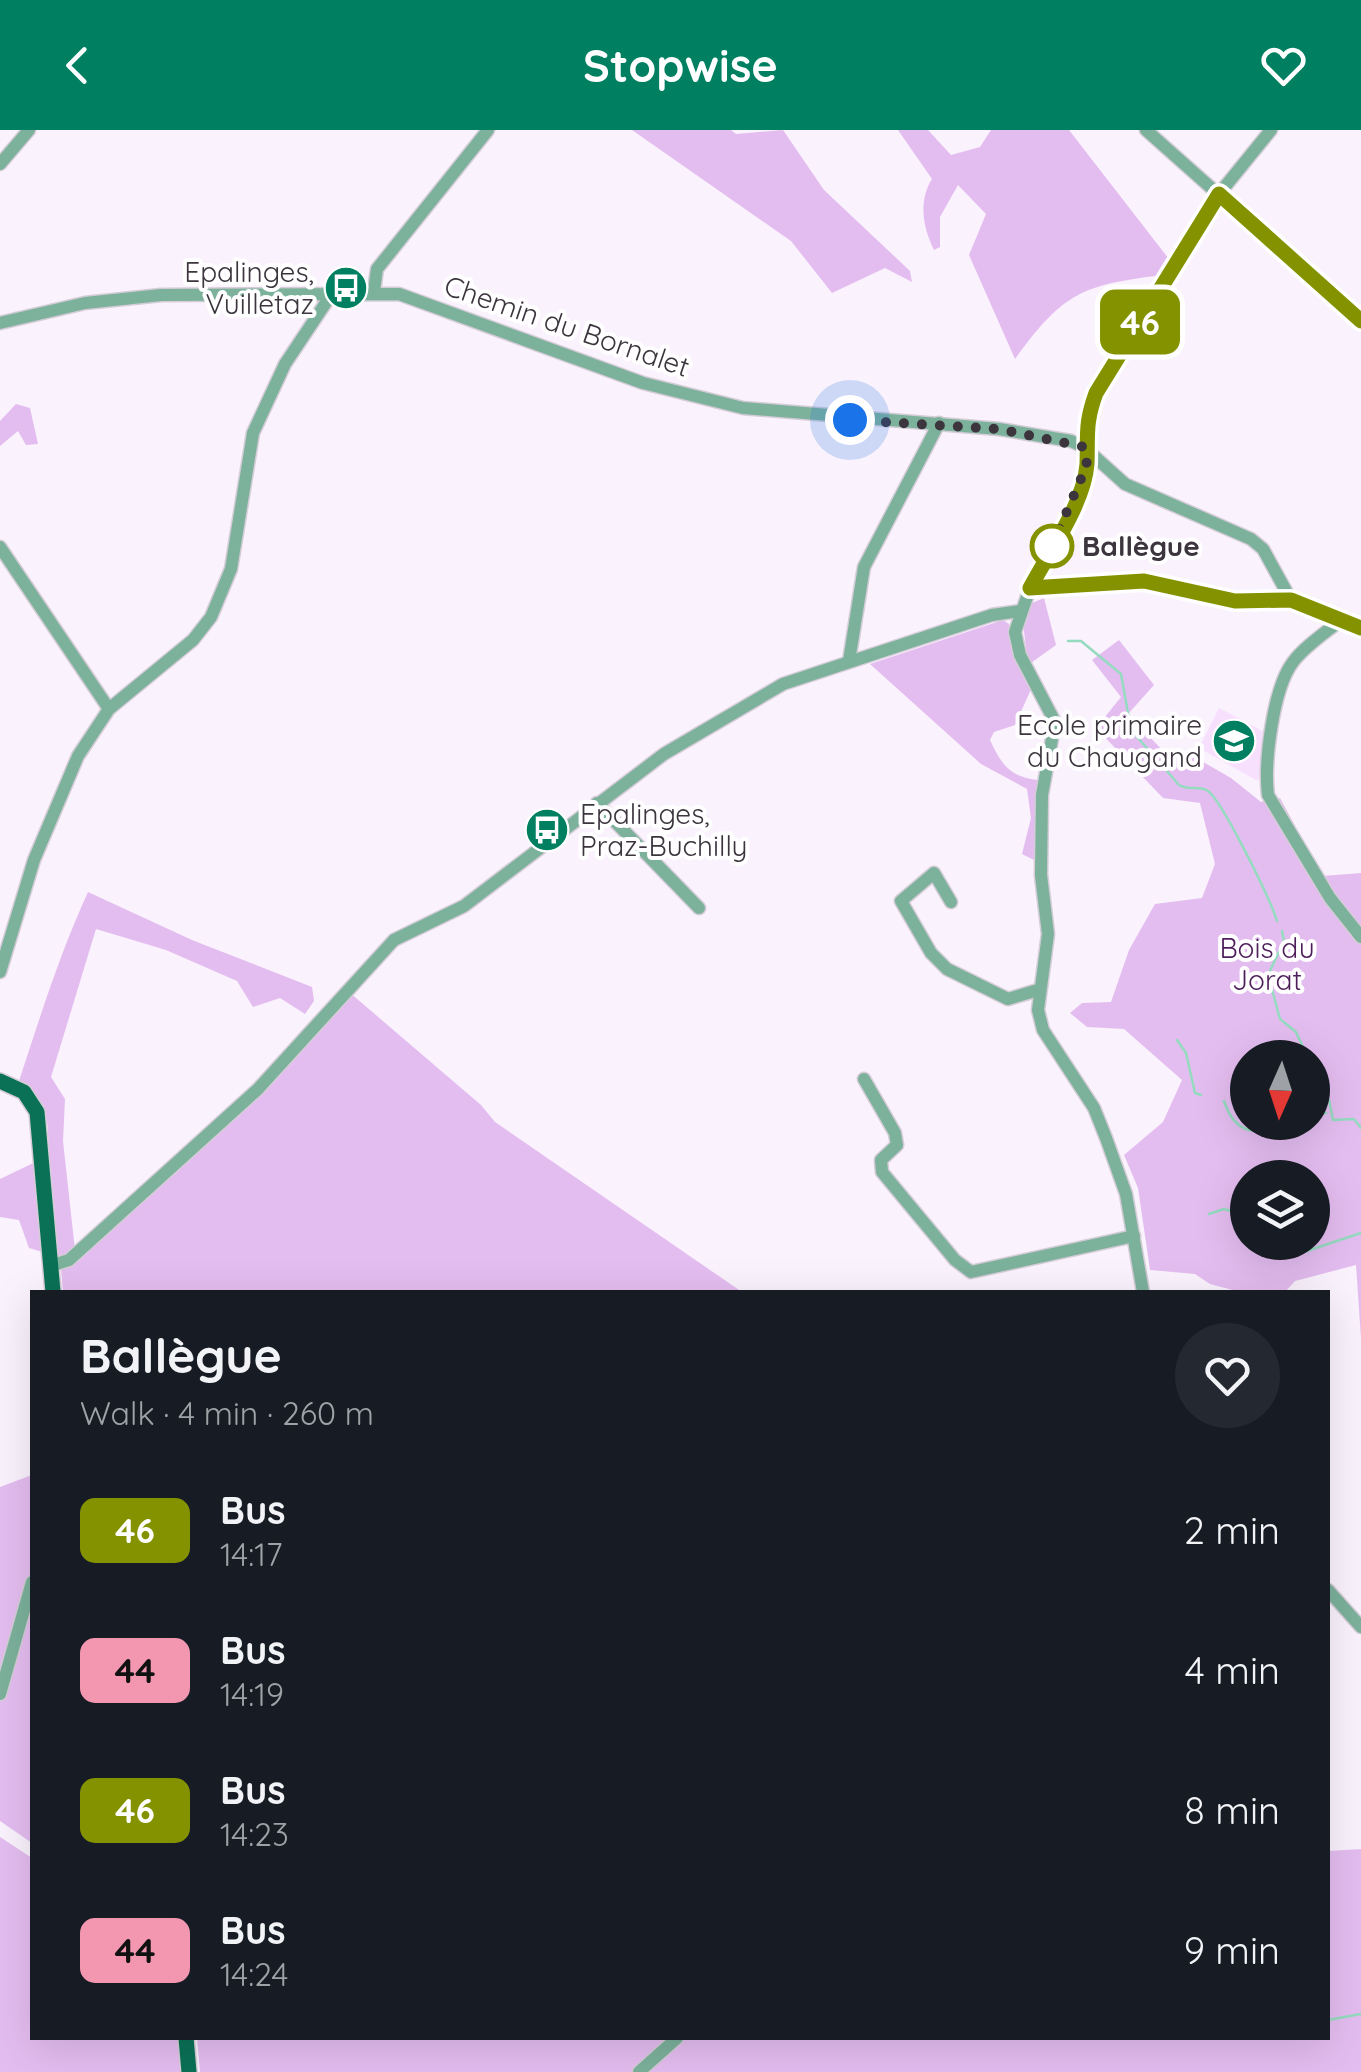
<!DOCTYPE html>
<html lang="en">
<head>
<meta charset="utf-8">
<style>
	:root { --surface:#171b24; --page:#242831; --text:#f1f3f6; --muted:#9ea1a6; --accent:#008061 }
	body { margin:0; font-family:Quicksand,sans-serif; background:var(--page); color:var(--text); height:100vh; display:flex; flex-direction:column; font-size:38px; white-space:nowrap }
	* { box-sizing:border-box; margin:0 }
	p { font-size:32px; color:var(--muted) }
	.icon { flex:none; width:55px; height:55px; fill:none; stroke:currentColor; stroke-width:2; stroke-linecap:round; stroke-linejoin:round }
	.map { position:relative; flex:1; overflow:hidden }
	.side { position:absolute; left:30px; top:1160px; width:1300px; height:750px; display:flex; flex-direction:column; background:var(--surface); border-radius:0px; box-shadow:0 10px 40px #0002 }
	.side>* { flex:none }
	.badge { padding:0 20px; border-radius:15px; font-size:35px; line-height:65px }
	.needle { width:65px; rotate:183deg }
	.tools { position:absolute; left:1230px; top:910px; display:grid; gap:20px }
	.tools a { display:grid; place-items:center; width:100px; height:100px; border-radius:50%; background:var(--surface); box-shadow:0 10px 40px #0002; font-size:50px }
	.you { position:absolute; width:50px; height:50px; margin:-25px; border:8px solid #fff; border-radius:50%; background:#1a73e8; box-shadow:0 0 0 15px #1a73e833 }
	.map>.badge { position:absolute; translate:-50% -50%; box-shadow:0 0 0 5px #fff }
	.round { display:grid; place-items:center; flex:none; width:105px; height:105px; border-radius:52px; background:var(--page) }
	.headline { display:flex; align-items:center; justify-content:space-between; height:170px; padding:0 50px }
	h1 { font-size:48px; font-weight:700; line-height:75px }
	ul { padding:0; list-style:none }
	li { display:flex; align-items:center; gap:30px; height:140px; padding:0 50px }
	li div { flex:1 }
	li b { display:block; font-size:38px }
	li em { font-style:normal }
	li .badge { min-width:110px; font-weight:700; text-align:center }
	header { display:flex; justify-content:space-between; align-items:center; height:130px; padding:0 50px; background:var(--accent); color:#fff; font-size:45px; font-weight:700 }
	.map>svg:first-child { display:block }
</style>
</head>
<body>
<header><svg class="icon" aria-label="back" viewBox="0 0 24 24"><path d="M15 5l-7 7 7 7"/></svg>Stopwise<svg class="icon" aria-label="heart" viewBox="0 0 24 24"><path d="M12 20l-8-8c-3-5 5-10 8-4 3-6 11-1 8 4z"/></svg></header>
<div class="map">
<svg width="1361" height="1942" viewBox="0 0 1361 1942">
	<rect width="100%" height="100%" fill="#faf2fc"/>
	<polygon fill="#f7dffe" points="1219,578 1268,604 1258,651 1199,618"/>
	<g fill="#e4bdf0" fill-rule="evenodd">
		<polygon points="632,0 731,0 736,4 783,0 824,60 910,141 912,152 885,138 832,163 791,111"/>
		<path d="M898,0H928L951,25L980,17L991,0H1069L1172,133L1163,145C1082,155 1064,162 1015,229L969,125L986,84L958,55L940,87V117L934,120C923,98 918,71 932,49Z"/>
		<polygon points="16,274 30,278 38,314 26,315 18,301 0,316 0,291"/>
		<polygon points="1044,468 1056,515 1028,535 1023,493 1032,473"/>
		<path d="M1003,490L1009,494L1011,513L1032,557L1015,595L994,602L990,610C1001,634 1010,647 1037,650L1036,731L1022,724L1031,688L1027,659L981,634L870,534Z"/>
		<path d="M1119,510L1154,555L1128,584L1167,625L1196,628L1231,648L1261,672L1280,668L1322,746L1361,743V1208L1356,1135L1295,1151L1285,1162H1240L1210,1154L1195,1144L1150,1140L1138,1058L1124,1025L1163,992L1182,950L1124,899L1087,897L1070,883L1082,873L1111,872L1129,820L1155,774L1202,768L1215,734L1200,673L1163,668L1096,598L1121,567L1092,530ZM1248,928H1312V992H1248ZM1248,1048H1312V1112H1248Z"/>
		<path d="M88,762L192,810L312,857L314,871L305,884L280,868L253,877L237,851L166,820L96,799L51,947L65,969L63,1011L75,1120L59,1127L29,1118L19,1090L0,1087V1049L48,1026C49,992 49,971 19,951C40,887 60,823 88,762Z"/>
		<polygon points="349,862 481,975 495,992 742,1162 63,1162 61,1138"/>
		<polygon points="32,1345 32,1713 0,1691 0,1357"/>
		<polygon points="0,1707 32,1728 32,1908 181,1908 184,1942 0,1942"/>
		<polygon points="1361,1719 1361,1942 200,1942 197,1908 1328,1908 1328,1721"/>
	</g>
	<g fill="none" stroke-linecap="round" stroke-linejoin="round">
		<g stroke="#94dbbf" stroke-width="2.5">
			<path d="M1068,511H1081L1121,544L1131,600L1179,655C1189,661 1200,655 1208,661C1223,672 1271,771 1277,791"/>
			<polyline points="1282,801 1284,811 1268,845 1280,889 1296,902 1308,928"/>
			<polyline points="1177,910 1186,923 1195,963 1201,965"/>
			<polyline points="1312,962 1329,970 1333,990 1354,989 1361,998"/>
			<path d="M1224,971C1238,1013 1264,1001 1296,992"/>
			<polyline points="1312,983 1326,983"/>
			<polyline points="1209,1084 1224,1079 1248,1086"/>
			<polyline points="1285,1112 1301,1123 1361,1103"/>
			<polyline points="1328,1890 1361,1884"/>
		</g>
		<g stroke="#d4ccd6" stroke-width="15">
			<g id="minor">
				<polyline points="1146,0 1361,191"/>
				<polyline points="0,34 29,0"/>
				<polyline points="374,161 377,139 488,0"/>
				<polyline points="0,193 85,173 161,165 399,164 643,253 743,278 999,299 1071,311 1084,317 1125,354 1251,409 1263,419 1291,470"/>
				<polyline points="0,417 109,579"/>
				<polyline points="1030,458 1144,451 1235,471 1291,470 1361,498"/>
				<path d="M1341,490C1325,503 1305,516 1293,532C1273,558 1264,633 1268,665L1330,768L1361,807"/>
				<polyline points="849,531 864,437 939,293"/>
				<polyline points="597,673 699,778"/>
				<polyline points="951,772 934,743 901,771 931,823 947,839 1008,869 1038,860"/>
				<polyline points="0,842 34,730 78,626 109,579 193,510 211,487 231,439 253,303 285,234 331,165"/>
				<polyline points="864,949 895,1003 897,1015 881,1030 882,1042 955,1130 971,1142 1134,1106"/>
				<polyline points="50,1136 69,1130 258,959 394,810 464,776 664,624 783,554 992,485 1020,481"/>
				<polyline points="1143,1162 1126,1064 1106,1008 1094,978 1043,900 1038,880 1048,804 1041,745 1042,665 1055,592 1020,525 1015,502 1030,458 1074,373 1087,335 1085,294 1096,263 1219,64 1271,0"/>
				<polyline points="1328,1460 1361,1497"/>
				<polyline points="0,1564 32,1452"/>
				<polyline points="639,1942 677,1908"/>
			</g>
		</g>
		<g stroke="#d4ccd6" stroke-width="18">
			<g id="major">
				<polyline points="0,951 24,962 37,982 53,1162"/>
				<polyline points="186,1908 189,1942"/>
			</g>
		</g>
		<use href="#minor" stroke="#7cb19c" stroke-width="12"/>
		<use href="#major" stroke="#0a7156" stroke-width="15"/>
	</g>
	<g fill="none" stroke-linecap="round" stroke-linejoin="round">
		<g stroke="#fff" stroke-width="22">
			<path id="line" d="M1361,191L1219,64L1096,263C1085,293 1088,304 1087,334C1084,374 1049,422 1030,458L1144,451L1235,471L1291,470L1361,498"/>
		</g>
		<use href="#line" stroke="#859200" stroke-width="15"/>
		<polyline stroke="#3c353e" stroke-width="10" stroke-dasharray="0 18" points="850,290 999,299 1084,317 1087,335 1052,416"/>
	</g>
	<defs>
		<g id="bus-disc" transform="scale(2.25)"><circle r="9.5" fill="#008061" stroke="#fff"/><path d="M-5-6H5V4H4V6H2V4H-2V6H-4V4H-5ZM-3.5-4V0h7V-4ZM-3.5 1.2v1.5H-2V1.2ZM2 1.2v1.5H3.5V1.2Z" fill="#fff"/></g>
		<g id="school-disc" transform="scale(2.25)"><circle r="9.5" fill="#008061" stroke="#fff"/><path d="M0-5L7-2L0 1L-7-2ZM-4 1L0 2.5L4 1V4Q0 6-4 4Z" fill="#fff"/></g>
	</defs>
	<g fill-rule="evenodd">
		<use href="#bus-disc" x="346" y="158"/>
		<use href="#school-disc" x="1234" y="611"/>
		<use href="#bus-disc" x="547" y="700"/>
	</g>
	<circle fill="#fff" stroke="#859200" stroke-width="5" cx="1052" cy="416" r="20"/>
	<g text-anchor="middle" stroke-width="8" stroke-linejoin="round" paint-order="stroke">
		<g font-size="28" fill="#3c353e" stroke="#fff" text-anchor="end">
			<text x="314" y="152">Epalinges,<tspan x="314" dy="32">Vuilletaz</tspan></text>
			<text x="1202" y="605">Ecole primaire<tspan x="1202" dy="32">du Chaugand</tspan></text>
			<text x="580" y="694" text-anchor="start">Epalinges,<tspan x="580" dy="32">Praz-Buchilly</tspan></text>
		</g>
		<g font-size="28" fill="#3c353e" stroke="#fff">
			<text transform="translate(567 196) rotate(19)" y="10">Chemin du Bornalet</text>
		</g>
		<g font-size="28" font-weight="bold" fill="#3c353e" stroke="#fff" text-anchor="start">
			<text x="1082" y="426">Ballègue</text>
		</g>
		<g font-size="28" fill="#4e1e5b" stroke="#fff">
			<text x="1267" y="828">Bois du<tspan x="1267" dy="32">Jorat</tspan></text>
		</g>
	</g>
</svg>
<div class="tools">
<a><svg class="needle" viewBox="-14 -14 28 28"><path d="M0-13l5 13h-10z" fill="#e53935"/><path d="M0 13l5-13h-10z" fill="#9ea1a6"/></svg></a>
<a><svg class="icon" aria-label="layers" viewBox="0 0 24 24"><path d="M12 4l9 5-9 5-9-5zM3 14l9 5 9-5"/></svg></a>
</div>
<div class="you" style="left:850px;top:290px"></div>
<b class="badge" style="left:1140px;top:192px;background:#859200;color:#fff">46</b>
<section class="side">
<div class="headline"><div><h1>Ballègue</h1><p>Walk · 4 min · 260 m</p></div><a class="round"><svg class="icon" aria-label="heart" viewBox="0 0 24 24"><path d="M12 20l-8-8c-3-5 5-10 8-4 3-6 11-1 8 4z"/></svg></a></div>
<ul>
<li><span class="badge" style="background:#859200;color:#fff">46</span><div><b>Bus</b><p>14:17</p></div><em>2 min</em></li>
<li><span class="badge" style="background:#f397b1;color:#111">44</span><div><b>Bus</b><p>14:19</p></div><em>4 min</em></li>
<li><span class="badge" style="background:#859200;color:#fff">46</span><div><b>Bus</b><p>14:23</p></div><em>8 min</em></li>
<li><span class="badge" style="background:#f397b1;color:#111">44</span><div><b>Bus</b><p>14:24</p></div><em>9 min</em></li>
</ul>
</section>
</div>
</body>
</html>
